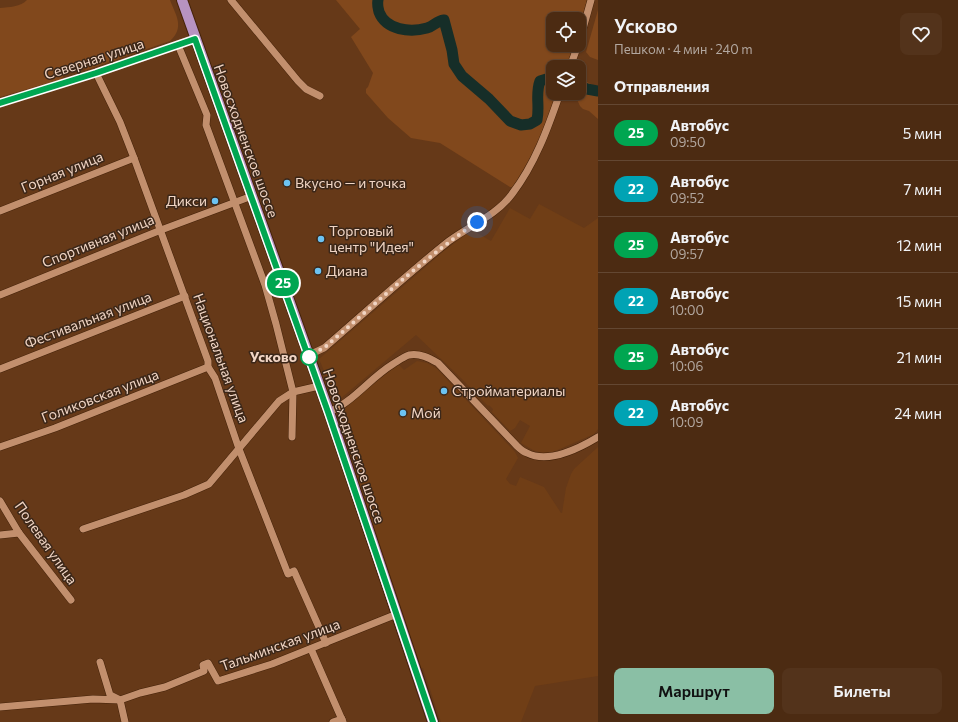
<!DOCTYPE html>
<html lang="ru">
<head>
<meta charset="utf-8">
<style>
	:root { --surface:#4c2b12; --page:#53331b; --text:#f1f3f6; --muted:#b2a79f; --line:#634732; --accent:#8abfa5 }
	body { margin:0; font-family:Commissioner,sans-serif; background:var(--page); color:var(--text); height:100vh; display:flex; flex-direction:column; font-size:15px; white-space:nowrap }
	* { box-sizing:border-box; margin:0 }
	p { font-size:13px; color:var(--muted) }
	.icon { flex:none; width:22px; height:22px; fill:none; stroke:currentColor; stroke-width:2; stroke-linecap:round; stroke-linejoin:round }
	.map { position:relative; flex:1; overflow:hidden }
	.side { display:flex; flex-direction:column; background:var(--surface); width:360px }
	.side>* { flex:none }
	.badge { padding:0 8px; border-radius:13px; font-size:14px; line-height:26px }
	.tools { position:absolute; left:546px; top:12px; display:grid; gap:8px }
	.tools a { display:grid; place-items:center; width:40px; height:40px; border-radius:8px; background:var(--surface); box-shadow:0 1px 3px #0004,0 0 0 1px var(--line); font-size:20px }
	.you { position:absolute; width:20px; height:20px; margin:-10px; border:3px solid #fff; border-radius:50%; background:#1a73e8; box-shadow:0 0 0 6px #1a73e833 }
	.map>.badge { position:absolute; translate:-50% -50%; box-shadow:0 0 0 2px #fff }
	h2 { padding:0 16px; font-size:15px; line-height:36px }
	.round { display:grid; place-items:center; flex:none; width:42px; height:42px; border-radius:8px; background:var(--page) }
	.headline { display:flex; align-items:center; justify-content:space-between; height:68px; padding:0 16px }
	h1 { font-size:19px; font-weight:600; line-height:30px }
	.button { display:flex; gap:8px; margin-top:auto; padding:8px 16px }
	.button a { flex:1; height:46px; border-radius:8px; background:var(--accent); color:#111; font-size:16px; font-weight:600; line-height:46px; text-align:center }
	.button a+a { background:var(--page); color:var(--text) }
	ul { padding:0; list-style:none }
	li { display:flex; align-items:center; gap:12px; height:56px; padding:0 16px; border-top:1px solid var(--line) }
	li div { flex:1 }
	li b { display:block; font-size:15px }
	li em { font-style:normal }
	li .badge { min-width:44px; font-weight:700; text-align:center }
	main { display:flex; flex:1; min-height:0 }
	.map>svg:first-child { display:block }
</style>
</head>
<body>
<main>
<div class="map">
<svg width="598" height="722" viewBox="0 0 598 722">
	<rect width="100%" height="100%" fill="#663918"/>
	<g fill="#703e16">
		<polygon points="539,204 584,228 598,218 598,429 594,434 553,452 542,453 533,450 521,443 530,426 520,420 515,428 510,431 492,412 493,409 489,405 488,406 461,378 416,335 340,399 334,394 319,359 444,251 472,230 491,241 510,208 530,219"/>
		<polygon points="417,361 427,363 437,369 515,452 518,458 506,479 510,484 516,486 520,477 544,487 561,513 562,513 566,488 571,474 574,469 598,447 598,676 535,686 521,722 441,722 423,668 421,668 354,467 357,466 339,414 370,386 396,366 399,365 404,370"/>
	</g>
	<g fill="#81481c">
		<path d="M27,0H170C176,16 185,27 170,41L86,70L82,68L64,74L62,79L0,97V8C9,7 21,7 27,0Z"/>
		<polygon points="336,0 587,0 579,31 579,19 553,19 553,45 574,45 566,67 553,67 553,93 557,93 536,148 513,187 510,187 440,143 411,138 388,118 366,93 366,89 368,87 373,73 351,37 360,29"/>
		<polygon points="598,10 598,60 590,57 586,52"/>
		<polygon points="580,78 598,88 598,119 589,111 583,109 580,106 574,93 579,93"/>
	</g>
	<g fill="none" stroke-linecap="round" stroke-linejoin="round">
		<g stroke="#162e28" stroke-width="11">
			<path d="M378,0C377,5 378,7 379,12C386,30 410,33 427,28C434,26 436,21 444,20L452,50L454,64L462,76L489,99L510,121L521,125L530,124L537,120C540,106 535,94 540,81L553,77"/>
			<polyline points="579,86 587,89 598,91"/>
		</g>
		<g stroke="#442209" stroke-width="8">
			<g id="minor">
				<polyline points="231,0 298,81 306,89 320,96"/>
				<polyline points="579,43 591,0"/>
				<polyline points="178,45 207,115 206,125 265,285 276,324 293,392 292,437"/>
				<polyline points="570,67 578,45"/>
				<polyline points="96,73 120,122 134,158 208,361 208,367 215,378 239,449 288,574 294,571 326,643"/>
				<polyline points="0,103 96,73 195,39"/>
				<polyline points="0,211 134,158"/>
				<polyline points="0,295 161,230 252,196"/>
				<path d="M309,355L324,348C366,312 406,275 449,241C469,226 497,215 512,194C535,164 548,128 560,93"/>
				<polyline points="0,369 185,296"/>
				<path d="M329,412C353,402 370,378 393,364C398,361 403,357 409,355C420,353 429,358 438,363L517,446C520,449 524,452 527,453C548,464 580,448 598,437"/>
				<polyline points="0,447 55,428 208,367"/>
				<polyline points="0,501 19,533 71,600"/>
				<polyline points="83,529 184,495 209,484 279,401 293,392 319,386"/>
				<polyline points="0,535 19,533"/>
				<polyline points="311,649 343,722"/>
				<polyline points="100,662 110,695 120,700 125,722"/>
				<polyline points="0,707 93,699 120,700 140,693 165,687 204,671 203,665 208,663 218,681 272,664 397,614"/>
				<polyline points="333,722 342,719"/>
			</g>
		</g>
		<g stroke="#442209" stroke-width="12">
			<polyline id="major" points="182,0 329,412 433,722"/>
		</g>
		<use href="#minor" stroke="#c28f6d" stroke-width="7"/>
		<use href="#major" stroke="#b793c1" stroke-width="10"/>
	</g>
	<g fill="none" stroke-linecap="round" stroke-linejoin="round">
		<g stroke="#fff" stroke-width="9">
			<polyline id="line" points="0,103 96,73 195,39 328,412 433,722"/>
		</g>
		<use href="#line" stroke="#00a651" stroke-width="6"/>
		<path stroke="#f1d5c4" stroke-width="4" stroke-dasharray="0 7.2" d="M309,357V355L324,348C374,305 423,259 477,222"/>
	</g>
	<g fill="#6cc3f2" stroke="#3b2719" stroke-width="1.5">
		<circle cx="287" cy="183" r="4"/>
		<circle cx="215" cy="201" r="4"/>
		<circle cx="321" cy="239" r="4"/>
		<circle cx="318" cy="271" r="4"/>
		<circle cx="444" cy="391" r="4"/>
		<circle cx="403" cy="413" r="4"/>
	</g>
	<circle fill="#fff" stroke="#00a651" stroke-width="2" cx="309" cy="357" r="8"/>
	<g text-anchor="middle" stroke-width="3" stroke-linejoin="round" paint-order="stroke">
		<g font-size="14" fill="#f1d5c4" stroke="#3b2719">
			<text transform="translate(94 59) rotate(-18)" y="5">Северная улица</text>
			<text transform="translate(246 141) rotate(70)" y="5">Новосходненское шоссе</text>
			<text transform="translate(62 172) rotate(-22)" y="5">Горная улица</text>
			<text transform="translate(98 241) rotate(-22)" y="5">Спортивная улица</text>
			<text transform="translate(88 320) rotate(-21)" y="5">Фестивальная улица</text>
			<text transform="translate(221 358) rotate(70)" y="5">Национальная улица</text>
			<text transform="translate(100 396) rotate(-21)" y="5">Голиковская улица</text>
			<text transform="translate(354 446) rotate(71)" y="5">Новосходненское шоссе</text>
			<text transform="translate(46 543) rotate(55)" y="5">Полевая улица</text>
			<text transform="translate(280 645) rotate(-20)" y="5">Тальминская улица</text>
		</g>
		<g font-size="14" fill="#f1d5c4" stroke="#3b2719" text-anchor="start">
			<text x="295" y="188">Вкусно — и точка</text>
			<text x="207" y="206" text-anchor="end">Дикси</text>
			<text x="329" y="236">Торговый<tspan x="329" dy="16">центр "Идея"</tspan></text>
			<text x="326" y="276">Диана</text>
			<text x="452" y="396">Стройматериалы</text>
			<text x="411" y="418">Мой</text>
		</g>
		<g font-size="14" font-weight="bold" fill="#f1d5c4" stroke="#3b2719" text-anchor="end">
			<text x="297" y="362">Усково</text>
		</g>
	</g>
</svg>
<div class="tools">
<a><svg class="icon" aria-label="locate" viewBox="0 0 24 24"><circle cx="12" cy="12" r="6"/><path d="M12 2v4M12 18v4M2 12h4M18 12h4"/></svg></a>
<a><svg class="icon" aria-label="layers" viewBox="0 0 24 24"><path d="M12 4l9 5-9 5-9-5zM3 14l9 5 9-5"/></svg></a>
</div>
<div class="you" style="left:477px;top:222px"></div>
<b class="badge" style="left:283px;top:283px;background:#00a651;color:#fff">25</b>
</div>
<section class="side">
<div class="headline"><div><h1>Усково</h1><p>Пешком · 4 мин · 240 m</p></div><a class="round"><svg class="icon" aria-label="heart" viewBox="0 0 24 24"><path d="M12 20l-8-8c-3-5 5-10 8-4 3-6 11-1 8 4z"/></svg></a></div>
<h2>Отправления</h2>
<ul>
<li><span class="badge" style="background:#00a651;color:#fff">25</span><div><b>Автобус</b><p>09:50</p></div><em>5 мин</em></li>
<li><span class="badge" style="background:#00a3b4;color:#fff">22</span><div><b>Автобус</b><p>09:52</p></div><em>7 мин</em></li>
<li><span class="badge" style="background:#00a651;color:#fff">25</span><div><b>Автобус</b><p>09:57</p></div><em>12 мин</em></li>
<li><span class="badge" style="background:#00a3b4;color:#fff">22</span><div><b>Автобус</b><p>10:00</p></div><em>15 мин</em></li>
<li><span class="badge" style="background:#00a651;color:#fff">25</span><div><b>Автобус</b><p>10:06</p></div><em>21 мин</em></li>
<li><span class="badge" style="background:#00a3b4;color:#fff">22</span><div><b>Автобус</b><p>10:09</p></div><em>24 мин</em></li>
</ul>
<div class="button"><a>Маршрут</a><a>Билеты</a></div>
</section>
</main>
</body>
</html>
